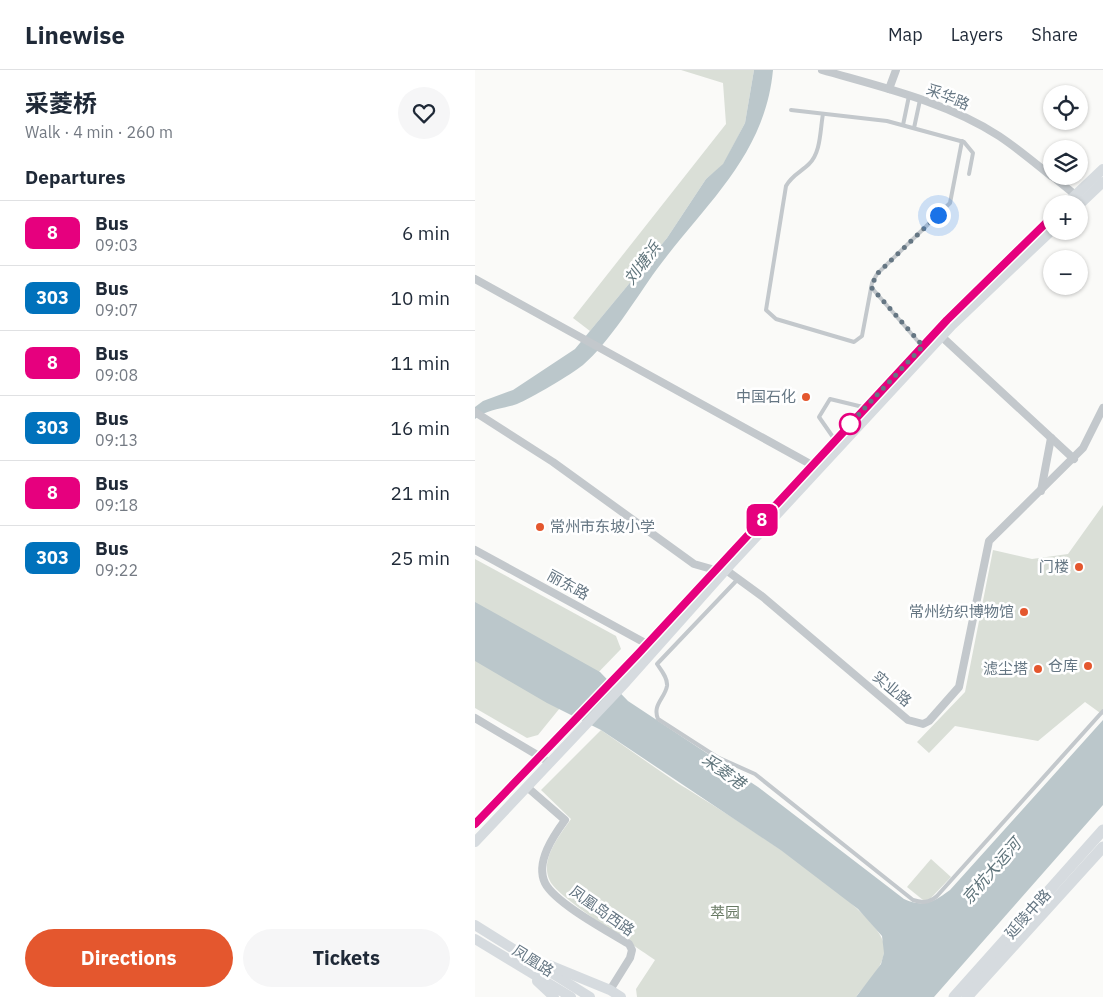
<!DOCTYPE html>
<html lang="en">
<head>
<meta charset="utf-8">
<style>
	:root { --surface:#fff; --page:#f6f6f7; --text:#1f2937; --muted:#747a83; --line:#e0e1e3; --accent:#e4572e }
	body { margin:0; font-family:"IBM Plex Sans","Noto Sans SC",sans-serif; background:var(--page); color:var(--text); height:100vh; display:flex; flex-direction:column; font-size:19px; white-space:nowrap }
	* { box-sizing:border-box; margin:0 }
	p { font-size:16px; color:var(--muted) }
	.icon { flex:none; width:28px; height:28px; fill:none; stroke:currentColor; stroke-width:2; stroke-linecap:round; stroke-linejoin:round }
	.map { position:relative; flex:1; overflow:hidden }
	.details { display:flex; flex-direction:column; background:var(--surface); width:475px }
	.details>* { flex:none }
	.badge { padding:0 10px; border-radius:8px; font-size:18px; line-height:32px }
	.fabs { position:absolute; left:568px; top:15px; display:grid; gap:10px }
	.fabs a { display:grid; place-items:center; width:45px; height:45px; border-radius:50%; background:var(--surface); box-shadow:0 1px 4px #0004; font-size:25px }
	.you { position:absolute; width:25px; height:25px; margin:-12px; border:4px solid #fff; border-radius:50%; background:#1a73e8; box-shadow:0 0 0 8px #1a73e833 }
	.map>.badge { position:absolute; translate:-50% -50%; box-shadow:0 0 0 2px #fff }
	h2 { padding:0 25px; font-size:19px; line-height:45px }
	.round { display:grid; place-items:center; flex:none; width:52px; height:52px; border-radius:26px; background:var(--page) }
	.head { display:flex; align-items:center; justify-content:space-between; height:85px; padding:0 25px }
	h1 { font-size:24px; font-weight:700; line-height:38px }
	.button { display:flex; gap:10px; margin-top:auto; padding:10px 25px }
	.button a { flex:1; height:58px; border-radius:30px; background:var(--accent); color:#fff; font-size:20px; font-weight:700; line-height:58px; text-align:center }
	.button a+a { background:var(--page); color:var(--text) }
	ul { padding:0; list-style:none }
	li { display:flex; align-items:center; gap:15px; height:65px; padding:0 25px; border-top:1px solid var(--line) }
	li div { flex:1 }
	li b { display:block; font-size:19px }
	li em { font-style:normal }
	li .badge { min-width:55px; font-weight:700; text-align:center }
	header { display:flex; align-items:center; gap:30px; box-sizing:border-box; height:70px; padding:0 25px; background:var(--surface); border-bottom:1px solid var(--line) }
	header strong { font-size:24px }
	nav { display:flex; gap:28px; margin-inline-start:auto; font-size:18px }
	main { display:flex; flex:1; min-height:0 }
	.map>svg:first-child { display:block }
</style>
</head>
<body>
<header>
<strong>Linewise</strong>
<nav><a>Map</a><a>Layers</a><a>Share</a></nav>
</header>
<main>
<section class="details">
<div class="head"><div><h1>采菱桥</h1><p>Walk · 4 min · 260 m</p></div><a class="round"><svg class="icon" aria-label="heart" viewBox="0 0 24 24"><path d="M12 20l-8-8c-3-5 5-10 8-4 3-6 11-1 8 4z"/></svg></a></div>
<h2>Departures</h2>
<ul>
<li><span class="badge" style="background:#e6007e;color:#fff">8</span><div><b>Bus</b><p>09:03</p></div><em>6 min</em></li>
<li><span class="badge" style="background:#0072bc;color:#fff">303</span><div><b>Bus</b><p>09:07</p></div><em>10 min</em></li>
<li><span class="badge" style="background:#e6007e;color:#fff">8</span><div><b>Bus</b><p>09:08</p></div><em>11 min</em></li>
<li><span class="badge" style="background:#0072bc;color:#fff">303</span><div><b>Bus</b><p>09:13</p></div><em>16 min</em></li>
<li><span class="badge" style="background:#e6007e;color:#fff">8</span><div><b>Bus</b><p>09:18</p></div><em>21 min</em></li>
<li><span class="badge" style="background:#0072bc;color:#fff">303</span><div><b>Bus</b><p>09:22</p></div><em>25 min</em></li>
</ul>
<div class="button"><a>Directions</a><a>Tickets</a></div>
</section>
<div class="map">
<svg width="628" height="927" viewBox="0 0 628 927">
	<rect width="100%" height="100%" fill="#fafaf8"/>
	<g fill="#dadfd7">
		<polygon points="206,0 279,0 270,53 248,95 231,109 192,168 115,261 98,248 251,54 248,13"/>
		<polygon points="628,435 628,645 610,632 563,671 480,656 454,683 442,672 490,622 518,480 557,489 593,484"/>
		<polygon points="0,489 141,566 146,579 116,610 0,544"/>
		<polygon points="0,582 89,633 63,665 52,668 0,638"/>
		<path d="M126,660C151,677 176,695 201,712C239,736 404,836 409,875C412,895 392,912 381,927H162L161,919L180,890C161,876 83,828 75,811C64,790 85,765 96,749L66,720Z"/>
		<polygon points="456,789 476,807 454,830 448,830 432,817"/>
	</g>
	<g fill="#bbc7cb">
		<path d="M279,0H298C290,86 230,134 182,199C161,228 134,273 108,295C97,304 55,329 42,334C27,339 13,339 0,349V337L8,331L38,320L100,279L192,168L231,109L248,94L270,53Z"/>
		<path d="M0,532L125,602L153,631L283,717L429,829C448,838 459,832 475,820L628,650V735L459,927H381L406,894L409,883L407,866L383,839L307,781L165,686L126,660L72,633L0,591Z"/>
	</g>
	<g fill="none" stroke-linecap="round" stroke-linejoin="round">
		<g stroke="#c3c8cc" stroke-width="4">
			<polyline points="316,40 412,51 489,72 498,83 494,104"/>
			<path d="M348,44C345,60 346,83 334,94C326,102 317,105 311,116L291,240L301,249L379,272L387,266L397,213L402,204L475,133L487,71"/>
			<polyline points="428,55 434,26"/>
			<polyline points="439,58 445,30"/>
			<polyline points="396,217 447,276"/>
			<polyline points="360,370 344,347 355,329 388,337"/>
			<path d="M263,509L182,594C186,600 193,608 192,616C190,628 177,635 183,649L242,687L280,704L438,830C447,833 454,833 462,826L628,641"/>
		</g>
		<g stroke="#c3c8cc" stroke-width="8">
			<path d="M347,0C406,17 472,32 524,66C542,78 559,92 576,106"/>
			<polyline points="414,19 421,0"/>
			<polyline points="577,106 603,127"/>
			<polyline points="0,209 337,395"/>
			<polyline points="466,266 599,389"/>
			<polyline points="0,342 78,392 219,494 240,500 251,500 288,527 433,650 448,654 454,651 484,617 514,471 608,378 628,338"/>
			<polyline points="566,421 576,368"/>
			<polyline points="0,480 172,574"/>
			<polyline points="0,648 69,689"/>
			<path d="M52,717L90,750C79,765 60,792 70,813C80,833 134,862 154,874L157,880L155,888L135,920"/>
		</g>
		<g stroke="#d6dbdf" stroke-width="10">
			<polyline points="591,134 628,99"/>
			<polyline points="604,135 628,112"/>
			<polyline points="0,754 145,604 472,250 576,148"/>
			<polyline points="0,772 151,612 256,494 477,255 576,161"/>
			<polyline points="0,855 115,927"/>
			<polyline points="0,869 96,927"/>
			<polyline points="74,895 135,920 146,927"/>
			<polyline points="62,911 79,927"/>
		</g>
		<g stroke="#d6dbdf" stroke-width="11">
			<polyline points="479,927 628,760"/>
			<polyline points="492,927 628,777"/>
		</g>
	</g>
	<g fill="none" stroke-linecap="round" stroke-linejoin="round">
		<g stroke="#fff" stroke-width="11">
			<polyline id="line" points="0,754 163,584 472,250 576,148"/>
		</g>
		<use href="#line" stroke="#e6007e" stroke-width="8"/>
		<polyline stroke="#657683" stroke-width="5" stroke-dasharray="0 9" points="375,354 370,359 448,276 396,217 402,204 463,145"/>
	</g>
	<g fill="#e4572e" stroke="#fff" stroke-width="2">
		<circle cx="331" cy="327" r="5"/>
		<circle cx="65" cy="457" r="5"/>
		<circle cx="604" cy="497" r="5"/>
		<circle cx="549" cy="542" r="5"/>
		<circle cx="613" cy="596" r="5"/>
		<circle cx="563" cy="599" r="5"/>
	</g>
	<circle fill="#fff" stroke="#e6007e" stroke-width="2.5" cx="375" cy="354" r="10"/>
	<g text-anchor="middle" stroke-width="5" stroke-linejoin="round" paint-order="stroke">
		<g font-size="15" fill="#657683" stroke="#fff">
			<text transform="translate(473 27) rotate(22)" y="5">采华路</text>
			<text transform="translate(93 515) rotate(29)" y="5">丽东路</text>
			<text transform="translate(417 619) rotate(40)" y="5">实业路</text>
			<text transform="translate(127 841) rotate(35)" y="5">凤凰岛西路</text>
			<text transform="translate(553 844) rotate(-48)" y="5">延陵中路</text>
			<text transform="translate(58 891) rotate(32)" y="5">凤凰路</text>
		</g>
		<g font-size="15" fill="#657683" stroke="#fff" text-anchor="end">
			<text x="321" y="332">中国石化</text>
			<text x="75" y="462" text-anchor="start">常州市东坡小学</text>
			<text x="594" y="502">门楼</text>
			<text x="539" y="547">常州纺织博物馆</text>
			<text x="603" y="601">仓库</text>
			<text x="553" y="604">滤尘塔</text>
		</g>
		<g font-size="15" fill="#687a64" stroke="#fff">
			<text x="250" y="848">萃园</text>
		</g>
		<g font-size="16" font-style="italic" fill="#60757c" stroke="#fff">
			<text transform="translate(167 193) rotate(-53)" y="6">刘塘浜</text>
			<text transform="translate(249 701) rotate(36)" y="6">采菱港</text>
			<text transform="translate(516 801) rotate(-49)" y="6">京杭大运河</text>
		</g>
	</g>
</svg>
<div class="fabs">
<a><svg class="icon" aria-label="locate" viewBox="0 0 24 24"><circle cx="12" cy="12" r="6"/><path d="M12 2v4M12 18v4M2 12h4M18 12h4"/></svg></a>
<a><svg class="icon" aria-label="layers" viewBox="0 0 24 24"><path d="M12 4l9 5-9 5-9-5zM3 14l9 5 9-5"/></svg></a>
<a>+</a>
<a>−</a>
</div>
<div class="you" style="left:463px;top:145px"></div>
<b class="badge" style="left:287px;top:450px;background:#e6007e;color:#fff">8</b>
</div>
</main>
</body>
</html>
